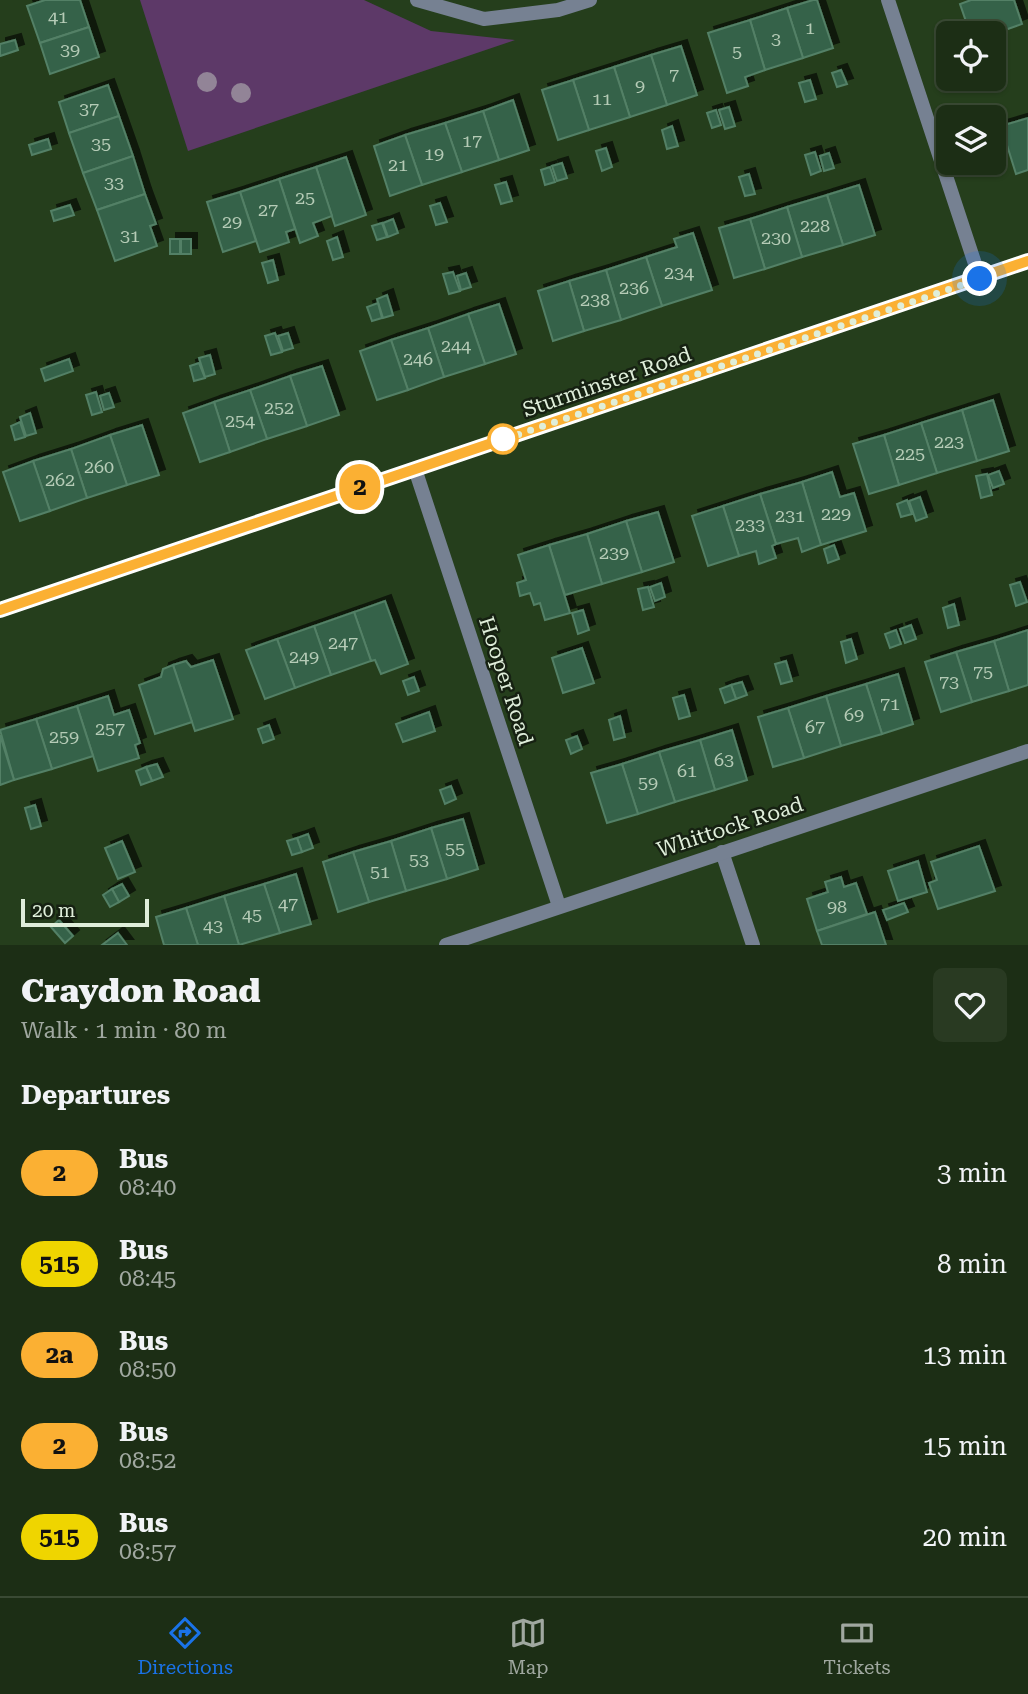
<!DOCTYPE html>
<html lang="en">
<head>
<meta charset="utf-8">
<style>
	:root { --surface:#1c2e15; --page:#293a22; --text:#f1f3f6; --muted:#a0a8a0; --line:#3a4a34; --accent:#1a73e8 }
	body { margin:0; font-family:"Roboto Serif",serif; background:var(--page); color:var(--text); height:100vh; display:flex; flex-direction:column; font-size:26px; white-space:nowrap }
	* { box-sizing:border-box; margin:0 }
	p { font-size:23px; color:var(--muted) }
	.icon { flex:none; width:38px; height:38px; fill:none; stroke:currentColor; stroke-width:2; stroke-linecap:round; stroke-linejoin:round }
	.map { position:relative; height:945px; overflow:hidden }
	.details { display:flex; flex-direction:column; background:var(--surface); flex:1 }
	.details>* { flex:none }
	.badge { padding:0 14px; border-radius:23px; font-size:24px; line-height:46px }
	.fabs { position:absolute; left:936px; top:21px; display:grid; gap:14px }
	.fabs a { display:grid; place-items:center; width:70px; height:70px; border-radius:10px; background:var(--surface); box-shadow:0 2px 5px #0004,0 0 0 2px var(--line); font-size:35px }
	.scale { position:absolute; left:21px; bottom:18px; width:128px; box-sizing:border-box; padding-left:7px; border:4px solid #dfeeda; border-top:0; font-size:19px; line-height:24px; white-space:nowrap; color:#dfeeda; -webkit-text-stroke:5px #162112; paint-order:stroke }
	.you { position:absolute; width:35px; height:35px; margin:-18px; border:5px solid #fff; border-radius:50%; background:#1a73e8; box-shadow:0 0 0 10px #1a73e833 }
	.map>.badge { position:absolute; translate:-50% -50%; box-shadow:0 0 0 4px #fff }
	h2 { padding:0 21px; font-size:26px; line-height:63px }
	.round { display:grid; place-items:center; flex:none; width:74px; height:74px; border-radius:10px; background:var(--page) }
	.headline { display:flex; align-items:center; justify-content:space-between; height:119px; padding:0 21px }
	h1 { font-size:33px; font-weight:800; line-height:52px }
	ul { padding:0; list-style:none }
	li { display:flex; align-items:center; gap:21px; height:91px; padding:0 21px }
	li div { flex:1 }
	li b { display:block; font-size:26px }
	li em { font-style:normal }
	li .badge { min-width:77px; font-weight:700; text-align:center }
	.dock { display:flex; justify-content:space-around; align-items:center; height:98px; border-top:2px solid var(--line); background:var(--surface); font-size:19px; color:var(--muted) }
	.dock a { display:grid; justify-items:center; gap:4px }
	.dock .selected { color:var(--accent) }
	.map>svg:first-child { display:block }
</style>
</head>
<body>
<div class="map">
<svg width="1028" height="945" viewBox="0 0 1028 945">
	<defs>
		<filter id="shadow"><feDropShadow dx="6" dy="-6" stdDeviation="0" flood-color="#0009"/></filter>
	</defs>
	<rect width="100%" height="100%" fill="#253e1c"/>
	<polygon fill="#5d3968" points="140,0 364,0 431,31 515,40 188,151"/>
	<g fill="#36624a" stroke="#538066" stroke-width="2" filter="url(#shadow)">
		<polygon points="45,0 80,0 89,27 40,43 27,6"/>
		<polygon points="813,0 817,0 833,48 803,58 787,8"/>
		<polygon points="971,0 1014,0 1022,24 994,34 970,33 960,4"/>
		<polygon points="787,8 803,58 765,70 750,20"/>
		<polygon points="750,20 765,70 745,77 748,86 727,93 708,33"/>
		<polygon points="89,27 99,57 50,74 40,43"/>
		<polygon points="15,40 18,50 0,56 0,44"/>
		<polygon points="681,46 697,95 667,105 651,55"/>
		<polygon points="651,55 667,105 630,117 614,67"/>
		<polygon points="614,67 630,117 589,130 573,80"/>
		<polygon points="841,70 847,84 837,87 832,73"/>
		<polygon points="573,80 589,130 558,140 542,90"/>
		<polygon points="810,80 816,99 805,102 799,83"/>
		<polygon points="108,85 119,116 69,133 59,102"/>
		<polygon points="513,100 529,150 499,160 483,111"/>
		<polygon points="729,107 735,126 725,129 719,110"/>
		<polygon points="716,110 721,125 712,128 707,113"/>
		<polygon points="483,111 499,160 462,172 445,123"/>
		<polygon points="119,116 133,156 83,173 69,133"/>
		<polygon points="1028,118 1028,170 1016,174 1001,126"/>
		<polygon points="445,123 462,172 422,185 405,135"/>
		<polygon points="672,126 678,146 667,149 662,130"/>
		<polygon points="405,135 422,185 390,196 374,146"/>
		<polygon points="48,139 51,149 32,155 29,145"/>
		<polygon points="606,148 612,167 602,171 596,151"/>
		<polygon points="815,152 821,171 811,175 805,155"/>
		<polygon points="829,153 834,168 824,171 820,156"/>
		<polygon points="133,156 145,194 97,210 83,173"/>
		<polygon points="346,157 366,215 335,226 316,167"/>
		<polygon points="562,163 567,178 557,181 552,166"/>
		<polygon points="316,167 332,216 313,223 318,236 300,243 279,179"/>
		<polygon points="550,167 555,182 545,185 541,170"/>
		<polygon points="749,174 755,194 745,196 739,177"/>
		<polygon points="279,179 295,229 286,232 289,242 260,252 240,192"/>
		<polygon points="506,182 512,201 501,204 495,185"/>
		<polygon points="859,185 875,235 843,245 827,195"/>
		<polygon points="240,192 256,241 223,252 207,202"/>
		<polygon points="145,194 156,224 150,226 157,246 115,261 97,210"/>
		<polygon points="827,195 843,245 802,257 787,207"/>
		<polygon points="440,203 447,222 436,225 430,206"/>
		<polygon points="70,205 74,215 54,221 51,211"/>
		<polygon points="787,207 802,257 765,269 750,219"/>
		<polygon points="393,219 398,233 388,237 383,223"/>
		<polygon points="750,219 765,269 734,278 719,228"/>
		<polygon points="382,223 387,237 377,240 372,226"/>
		<polygon points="693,233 712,290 662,306 646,257 677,247 674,239"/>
		<polygon points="337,237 343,257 333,260 327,241"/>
		<rect x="170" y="239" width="10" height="15"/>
		<rect x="181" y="239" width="10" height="15"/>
		<polygon points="646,257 662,306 621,320 606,270"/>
		<polygon points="273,260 278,280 268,283 262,263"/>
		<polygon points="606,270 621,320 584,331 569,281"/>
		<polygon points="453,272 460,291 449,294 443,274"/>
		<polygon points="466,273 471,287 461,290 457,276"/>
		<polygon points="569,281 584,331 553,341 538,291"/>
		<polygon points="387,295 393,315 383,318 377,299"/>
		<polygon points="378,303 382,318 372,321 367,307"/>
		<polygon points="499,304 516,354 485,364 468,314"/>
		<polygon points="468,314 485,364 444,377 428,328"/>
		<polygon points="428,328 444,377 408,390 391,340"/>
		<polygon points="275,333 282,352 271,355 265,336"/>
		<polygon points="288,333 293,348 283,351 278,336"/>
		<polygon points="391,340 408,390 377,400 360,351"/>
		<polygon points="210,355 215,374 205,377 199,358"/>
		<polygon points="69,359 73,371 45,381 41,369"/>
		<polygon points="199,363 205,378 194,381 190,366"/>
		<polygon points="322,366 339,415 307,426 290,376"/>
		<polygon points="290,376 307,426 267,439 250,390"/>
		<polygon points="250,390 267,439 230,452 214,402"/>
		<polygon points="96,392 102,412 92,415 86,395"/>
		<polygon points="109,393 114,407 104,410 100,396"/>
		<polygon points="993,400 1009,451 977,461 962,410"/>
		<polygon points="214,402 230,452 200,462 183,413"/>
		<polygon points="962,410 977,461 937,473 921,423"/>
		<polygon points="30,413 36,433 26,436 20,417"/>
		<polygon points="20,422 25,437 15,440 11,426"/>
		<polygon points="921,423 937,473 899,485 884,435"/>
		<polygon points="142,425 159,475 127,485 110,435"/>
		<polygon points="110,435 127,485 87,498 71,449"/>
		<polygon points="884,435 899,485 869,494 853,444"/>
		<polygon points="71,449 87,498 50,511 33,461"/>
		<polygon points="33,461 50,511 20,521 3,472"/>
		<polygon points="999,471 1004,484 993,488 988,475"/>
		<polygon points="832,472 840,497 854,493 866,531 821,545 802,482"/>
		<polygon points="987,474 992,495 981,498 976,476"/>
		<polygon points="802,482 821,545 802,552 798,538 776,544 760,494"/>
		<polygon points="760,494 776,544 772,546 776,558 759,564 756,551 739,556 723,506"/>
		<polygon points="920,497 927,517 916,521 909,501"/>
		<polygon points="907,500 912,514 901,517 897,504"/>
		<polygon points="723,506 739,556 708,566 692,516"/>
		<polygon points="658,512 674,562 642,572 626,521"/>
		<polygon points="626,521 642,572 602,584 587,534"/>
		<polygon points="587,534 602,584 565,595 549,545"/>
		<polygon points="549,545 570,613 545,620 540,603 534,605 530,593 520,596 517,583 526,580 518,555"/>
		<polygon points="834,545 839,559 828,563 824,549"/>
		<polygon points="1020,582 1027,602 1016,606 1010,585"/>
		<polygon points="661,583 665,597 655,601 650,587"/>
		<polygon points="648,587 654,607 643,610 638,589"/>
		<polygon points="385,601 408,664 381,674 375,660 371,661 354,612"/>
		<polygon points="954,604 959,625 948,628 943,608"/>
		<polygon points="583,610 589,630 578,634 572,613"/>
		<polygon points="354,612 371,661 331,675 314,626"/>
		<polygon points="911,625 916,639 905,643 900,629"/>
		<polygon points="314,626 331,675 295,688 277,639"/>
		<polygon points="896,630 901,644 890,648 885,634"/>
		<polygon points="1028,630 1028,685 1009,691 994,641"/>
		<polygon points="277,639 295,688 265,699 246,650"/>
		<polygon points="851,639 857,659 846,663 841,642"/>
		<polygon points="994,641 1009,691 972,702 956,652"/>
		<polygon points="582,648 594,683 563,693 552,658"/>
		<polygon points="956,652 972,702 941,712 925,662"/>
		<polygon points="213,660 233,719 195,731 173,665 186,661 191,667"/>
		<polygon points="786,661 792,681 781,684 775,664"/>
		<polygon points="173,665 192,722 155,734 139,685 161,677 163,669"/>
		<polygon points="898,674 913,724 882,734 866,684"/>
		<polygon points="414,677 419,691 408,695 403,681"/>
		<polygon points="742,682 747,695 736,699 731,685"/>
		<polygon points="866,684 882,734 841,746 826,696"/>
		<polygon points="731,685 736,699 725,703 720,689"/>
		<polygon points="684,695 690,716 679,719 673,698"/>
		<polygon points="108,696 114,715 129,710 140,743 135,745 139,758 98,771 77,706"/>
		<polygon points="826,696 841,746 804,758 788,708"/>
		<polygon points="77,706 93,756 52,769 36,719"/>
		<polygon points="788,708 804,758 773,767 758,717"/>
		<polygon points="429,712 435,731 403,742 396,724"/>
		<polygon points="620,716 625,737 614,740 609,720"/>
		<polygon points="36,719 52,769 14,780 0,730"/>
		<polygon points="269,725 274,739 263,743 258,729"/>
		<polygon points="732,730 747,780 715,790 700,740"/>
		<polygon points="0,735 14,780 0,785"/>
		<polygon points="577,736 582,749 571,754 566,740"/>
		<polygon points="700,740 715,790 675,802 659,752"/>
		<polygon points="659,752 675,802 638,814 622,764"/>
		<polygon points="157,764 163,777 152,781 146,767"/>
		<polygon points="622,764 638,814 607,823 591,773"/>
		<polygon points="146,767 152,781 141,785 136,771"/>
		<polygon points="451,786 456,799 445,804 440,790"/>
		<polygon points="35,805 41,826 31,829 25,808"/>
		<polygon points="463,819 478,869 447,879 431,828"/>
		<polygon points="431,828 447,879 406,891 391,841"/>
		<polygon points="308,834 313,848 302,852 297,838"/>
		<polygon points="297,838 302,852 292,855 287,841"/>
		<polygon points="122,841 135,872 118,879 105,848"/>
		<polygon points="391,841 406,891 369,902 353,852"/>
		<polygon points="979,846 995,891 938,909 929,883 937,880 931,862"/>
		<polygon points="353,852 369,902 338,912 323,862"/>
		<polygon points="918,861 927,892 898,901 888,871"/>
		<polygon points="296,874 311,924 280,933 264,884"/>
		<polygon points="841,877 844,887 856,883 867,914 817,931 807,899 828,892 825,882"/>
		<polygon points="122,884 129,896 119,902 112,889"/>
		<polygon points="264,884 280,933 239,945 224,896"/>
		<polygon points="112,889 119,902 110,907 103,895"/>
		<polygon points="224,896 239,945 198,945 186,908"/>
		<polygon points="904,903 908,912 887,920 883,910"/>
		<polygon points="186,908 198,945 164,945 156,917"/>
		<polygon points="875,912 886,945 822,945 817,931"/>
		<polygon points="59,920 73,936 65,943 51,927"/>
		<polygon points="118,933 127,945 102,945"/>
	</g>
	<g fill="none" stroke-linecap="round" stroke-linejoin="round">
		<g stroke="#768192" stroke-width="14">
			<polyline points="417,0 484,19 558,10 590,0"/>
			<polyline points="888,0 980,279"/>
			<polyline points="415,469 559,906"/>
			<polyline points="722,852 753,945"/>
			<polyline points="446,945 1028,751"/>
		</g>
		<polyline stroke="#99abc6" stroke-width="14" points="0,610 1028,261"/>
	</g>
	<g fill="#928497">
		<circle cx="207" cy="82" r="10"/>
		<circle cx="241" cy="93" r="10"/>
	</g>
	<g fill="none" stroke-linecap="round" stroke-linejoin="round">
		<g stroke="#fff" stroke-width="16">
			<polyline id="line" points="0,610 1028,261"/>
		</g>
		<use href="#line" stroke="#fbb033" stroke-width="10"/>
		<polyline stroke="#dfeeda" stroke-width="7" stroke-dasharray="0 12.6" points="503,439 499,441 980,279"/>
	</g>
	<circle fill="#fff" stroke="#fbb033" stroke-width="3.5" cx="503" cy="439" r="14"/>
	<g text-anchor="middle" stroke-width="5" stroke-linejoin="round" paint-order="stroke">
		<g font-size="18" fill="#b5cbb6">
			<text x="58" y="23">41</text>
			<text x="810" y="34">1</text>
			<text x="776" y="45">3</text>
			<text x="70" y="56">39</text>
			<text x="737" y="58">5</text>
			<text x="674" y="81">7</text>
			<text x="640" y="92">9</text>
			<text x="602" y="105">11</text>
			<text x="89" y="115">37</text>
			<text x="472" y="147">17</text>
			<text x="101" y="150">35</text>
			<text x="434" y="160">19</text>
			<text x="398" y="171">21</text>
			<text x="114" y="189">33</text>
			<text x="305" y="204">25</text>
			<text x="268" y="216">27</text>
			<text x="232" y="228">29</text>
			<text x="815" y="232">228</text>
			<text x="130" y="242">31</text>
			<text x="776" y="244">230</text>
			<text x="679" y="279">234</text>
			<text x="634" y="294">236</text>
			<text x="595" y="306">238</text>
			<text x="456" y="352">244</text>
			<text x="418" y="365">246</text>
			<text x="279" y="414">252</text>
			<text x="240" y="427">254</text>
			<text x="949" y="448">223</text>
			<text x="910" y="460">225</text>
			<text x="99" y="473">260</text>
			<text x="60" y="486">262</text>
			<text x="836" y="520">229</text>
			<text x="790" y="522">231</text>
			<text x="750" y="531">233</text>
			<text x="614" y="559">239</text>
			<text x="343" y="649">247</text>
			<text x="304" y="663">249</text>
			<text x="983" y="678">75</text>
			<text x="949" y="688">73</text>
			<text x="890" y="710">71</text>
			<text x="854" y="721">69</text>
			<text x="815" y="733">67</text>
			<text x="110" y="735">257</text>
			<text x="64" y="743">259</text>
			<text x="724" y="766">63</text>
			<text x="687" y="777">61</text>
			<text x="648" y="789">59</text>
			<text x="455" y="855">55</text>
			<text x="419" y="866">53</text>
			<text x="380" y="878">51</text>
			<text x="288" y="910">47</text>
			<text x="837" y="913">98</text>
			<text x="252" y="921">45</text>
			<text x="213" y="932">43</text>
		</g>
		<g font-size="21" fill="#dfeeda" stroke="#162112">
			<text transform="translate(607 382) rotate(-19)" y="7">Sturminster Road</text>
			<text transform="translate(506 681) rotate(72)" y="7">Hooper Road</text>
			<text transform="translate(730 827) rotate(-18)" y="7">Whittock Road</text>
		</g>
	</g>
</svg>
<div class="fabs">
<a><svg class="icon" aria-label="locate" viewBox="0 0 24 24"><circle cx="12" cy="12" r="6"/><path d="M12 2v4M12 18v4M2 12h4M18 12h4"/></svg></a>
<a><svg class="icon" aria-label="layers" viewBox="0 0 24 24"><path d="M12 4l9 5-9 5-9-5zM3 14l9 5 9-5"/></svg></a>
</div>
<div class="scale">20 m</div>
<div class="you" style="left:980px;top:279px"></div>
<b class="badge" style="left:360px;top:487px;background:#fbb033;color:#111">2</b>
</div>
<section class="details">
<div class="headline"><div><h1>Craydon Road</h1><p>Walk · 1 min · 80 m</p></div><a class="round"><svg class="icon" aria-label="heart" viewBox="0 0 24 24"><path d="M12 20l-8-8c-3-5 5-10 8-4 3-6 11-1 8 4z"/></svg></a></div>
<h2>Departures</h2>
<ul>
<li><span class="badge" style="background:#fbb033;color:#111">2</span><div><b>Bus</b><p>08:40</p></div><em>3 min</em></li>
<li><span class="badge" style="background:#efd500;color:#111">515</span><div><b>Bus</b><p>08:45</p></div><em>8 min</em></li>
<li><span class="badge" style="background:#fbb033;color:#111">2a</span><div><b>Bus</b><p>08:50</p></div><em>13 min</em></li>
<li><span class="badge" style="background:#fbb033;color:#111">2</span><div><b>Bus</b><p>08:52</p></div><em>15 min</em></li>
<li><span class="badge" style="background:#efd500;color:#111">515</span><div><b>Bus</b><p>08:57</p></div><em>20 min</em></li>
</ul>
</section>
<nav class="dock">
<a class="selected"><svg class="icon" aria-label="directions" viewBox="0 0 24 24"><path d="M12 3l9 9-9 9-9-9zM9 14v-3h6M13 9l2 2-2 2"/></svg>Directions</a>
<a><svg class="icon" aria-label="map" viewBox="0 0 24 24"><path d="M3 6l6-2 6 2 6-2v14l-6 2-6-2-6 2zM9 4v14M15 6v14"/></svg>Map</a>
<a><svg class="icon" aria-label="tickets" viewBox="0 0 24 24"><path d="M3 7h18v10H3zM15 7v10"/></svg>Tickets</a>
</nav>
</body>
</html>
